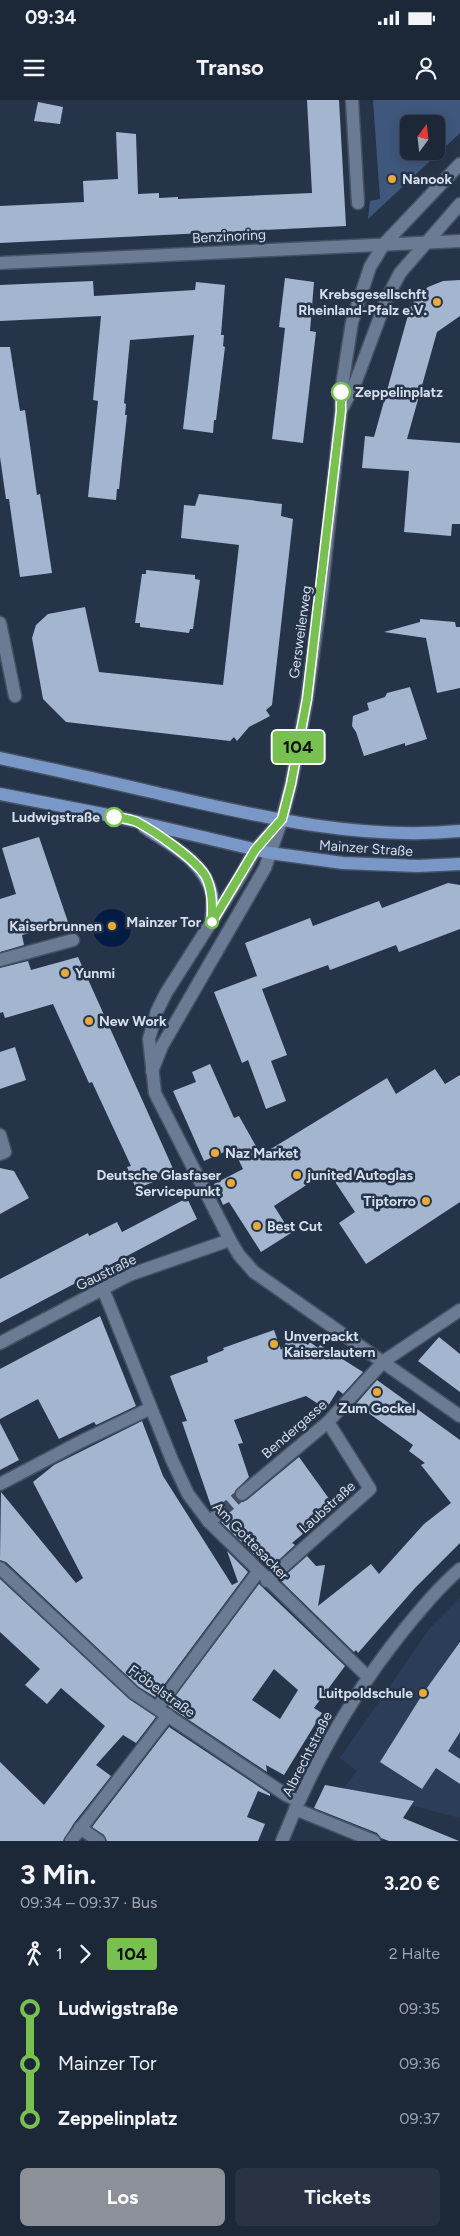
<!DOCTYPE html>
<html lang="de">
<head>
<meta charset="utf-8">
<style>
	:root { --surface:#1c2738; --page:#293343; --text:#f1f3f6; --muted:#a0a5ae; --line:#3a4453; --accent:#8c9099 }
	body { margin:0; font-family:Figtree,sans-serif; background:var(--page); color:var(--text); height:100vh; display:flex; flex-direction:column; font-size:19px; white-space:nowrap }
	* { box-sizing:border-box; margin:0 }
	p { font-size:16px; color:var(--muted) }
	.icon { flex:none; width:28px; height:28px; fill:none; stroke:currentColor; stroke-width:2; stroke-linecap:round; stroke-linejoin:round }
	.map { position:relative; height:1741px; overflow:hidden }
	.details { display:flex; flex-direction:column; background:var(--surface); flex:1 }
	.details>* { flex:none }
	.badge { padding:0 10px; border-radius:4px; font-size:18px; line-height:32px }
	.needle { width:32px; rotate:15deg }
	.controls { position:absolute; left:400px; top:15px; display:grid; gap:10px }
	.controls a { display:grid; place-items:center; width:45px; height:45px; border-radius:8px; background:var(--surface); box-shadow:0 2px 12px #0003,0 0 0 1px var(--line); font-size:25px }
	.map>.badge { position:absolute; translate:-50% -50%; box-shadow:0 0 0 2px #fff }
	.legs { display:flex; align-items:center; gap:8px; height:55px; padding:0 20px; font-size:16px }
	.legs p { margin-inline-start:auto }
	.overview { display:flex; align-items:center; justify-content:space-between; height:85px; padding:0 20px }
	h1 { font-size:28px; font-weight:700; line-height:38px }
	.action { display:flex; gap:10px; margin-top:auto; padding:10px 20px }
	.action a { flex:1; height:58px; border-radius:8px; background:var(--accent); color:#fff; font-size:20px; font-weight:700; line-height:58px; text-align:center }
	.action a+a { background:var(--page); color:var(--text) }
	ul { padding:0 20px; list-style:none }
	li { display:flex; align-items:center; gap:18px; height:55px; font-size:19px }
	li i { display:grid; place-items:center; width:8px; height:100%; margin:0 6px; background:currentColor }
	li i::after { content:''; width:12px; height:12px; margin:-6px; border:4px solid; border-radius:50%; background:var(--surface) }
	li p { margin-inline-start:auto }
	li:first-child i { background:linear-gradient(#0000 50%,currentColor 0) }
	li:last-child i { background:linear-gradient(currentColor 50%,#0000 0) }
	.status { display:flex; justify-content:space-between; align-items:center; height:35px; padding:0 25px; background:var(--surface); direction:ltr }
	.status svg { height:14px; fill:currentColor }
	header { display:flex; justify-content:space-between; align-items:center; height:65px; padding:0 20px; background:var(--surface); font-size:22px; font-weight:700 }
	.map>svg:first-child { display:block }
</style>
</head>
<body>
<div class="status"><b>09:34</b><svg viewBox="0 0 49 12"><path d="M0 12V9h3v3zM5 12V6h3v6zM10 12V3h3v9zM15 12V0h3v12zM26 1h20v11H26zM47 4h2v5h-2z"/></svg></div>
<header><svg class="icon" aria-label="menu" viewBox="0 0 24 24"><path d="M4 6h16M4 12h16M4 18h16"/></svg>Transo<svg class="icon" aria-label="person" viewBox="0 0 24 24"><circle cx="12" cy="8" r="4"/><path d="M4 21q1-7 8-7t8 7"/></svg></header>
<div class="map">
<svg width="460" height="1741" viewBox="0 0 460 1741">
	<rect width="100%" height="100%" fill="#26344a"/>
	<polygon fill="#2b3d59" points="460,1498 460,1718 344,1688 357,1671 340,1658 430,1528"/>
	<path fill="#3f577c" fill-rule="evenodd" d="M373,0H460V33L368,119L370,101L380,99ZM409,24H436V51H409Z"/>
	<circle fill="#031c43" cx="112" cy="828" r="19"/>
	<g fill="#a3b5cf" fill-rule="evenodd">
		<polygon points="307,0 339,0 346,126 0,143 0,106 84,102 83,81 118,79 116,32 136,34 138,94 159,93 159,98 178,97 178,99 312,93"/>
		<polygon points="38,2 63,7 60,24 34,21"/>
		<polygon points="285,178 314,182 310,231 316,232 303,343 272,339 285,228 279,227"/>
		<polygon points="460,180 460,216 437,232 407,339 460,343 460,424 452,424 451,436 404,432 409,371 362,368 365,336 374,337 410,208 417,196 428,187 443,181"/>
		<polygon points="93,181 94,196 195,190 196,182 225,185 221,235 224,235 223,246 225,247 216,320 214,320 213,333 183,329 194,235 130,240 124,303 126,304 125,315 127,315 119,389 117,389 116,400 88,397 98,301 93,300 101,216 0,221 0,185"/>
		<polygon points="0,247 10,247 20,311 25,310 37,395 40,394 52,473 20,477 9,399 6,399 0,357"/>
		<polygon points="199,394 282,404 281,416 293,419 272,605 266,610 270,616 249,627 237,641 234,637 230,641 66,622 43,599 32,538 36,525 48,514 85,507 99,572 223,585 239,445 181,438 184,405 195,406"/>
		<polygon points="146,470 195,475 195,479 200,480 193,529 190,529 189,533 140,527 140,523 135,523 142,474 146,474"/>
		<polygon points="420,519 455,522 456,527 460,527 460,588 437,593 426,538 384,532 420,522"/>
		<polygon points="410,587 427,639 405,646 405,643 364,656 356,632 352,626 353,616 369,610 367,603 385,597 387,593"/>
		<polygon points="39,737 68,822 22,835 24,845 0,852 0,799 16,794 2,748"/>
		<polygon points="448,783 460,785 460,829 399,852 396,845 330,870 328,865 262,889 287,955 271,961 286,1001 266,1009 248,960 242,963 214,892 257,876 245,843 310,818 313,826 379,801 382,808"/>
		<polygon points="78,857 175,1073 136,1089 127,1067 131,1066 92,982 89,983 53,904 5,918 3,912 0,913 0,868 28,861 31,870"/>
		<polygon points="15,947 26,980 0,989 0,952"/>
		<polygon points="210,964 234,1018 239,1016 261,1055 387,978 396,994 435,969 445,984 460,975 460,1102 366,1164 339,1123 355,1112 328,1071 274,1106 291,1133 261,1152 229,1102 223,1105 214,1084 243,1069 233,1048 204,1061 173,991 196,982 192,972"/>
		<polygon points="0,1068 14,1071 29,1098 0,1114"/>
		<polygon points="187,1098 197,1119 0,1223 0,1179 88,1133 89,1136 117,1122 122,1132"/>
		<polygon points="100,1216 136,1306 96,1325 94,1322 59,1339 38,1299 0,1319 0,1269"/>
		<polygon points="274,1230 281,1250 292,1234 308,1245 310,1242 318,1248 320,1245 363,1272 343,1294 338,1290 326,1309 306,1296 234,1320 243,1343 238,1344 249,1377 235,1391 236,1400 243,1402 247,1400 299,1357 335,1407 292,1443 295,1445 269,1469 221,1422 229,1414 227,1406 220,1404 212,1409 182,1322 187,1321 170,1276 208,1262 207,1257 224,1250 223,1248"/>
		<polygon points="439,1237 460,1254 460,1292 418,1261"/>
		<polygon points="377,1280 460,1340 460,1443 415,1488 358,1553 356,1550 354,1552 280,1480 307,1456 316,1466 325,1465 318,1506 371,1464 379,1474 424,1424 451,1403 421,1365 425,1363 409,1351 413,1345 356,1304"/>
		<polygon points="142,1321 163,1376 232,1485 238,1482 227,1451 248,1472 155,1597 139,1587 6,1462 0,1460 1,1392 76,1483 83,1478 33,1382 54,1365"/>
		<polygon points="0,1323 19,1360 0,1370"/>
		<polygon points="0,1479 129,1599 156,1617 136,1643 123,1635 96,1665 111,1676 74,1723 63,1741 0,1741 0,1662 44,1705 105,1626 61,1588 47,1604 25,1585 40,1569 0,1532"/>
		<path d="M259,1484L345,1566L314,1608L322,1613L284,1675L266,1665L267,1672L168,1606ZM274,1569L298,1590L280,1619L252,1600Z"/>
		<polygon points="460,1542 460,1632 448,1651 460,1659 460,1684 436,1668 422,1689 380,1662 424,1592"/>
		<polygon points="169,1627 270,1694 270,1696 258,1691 247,1717 265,1724 258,1741 107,1741 104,1735 92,1727"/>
		<polygon points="325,1685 414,1701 403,1718 459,1741 389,1741 381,1738 377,1733 314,1708"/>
	</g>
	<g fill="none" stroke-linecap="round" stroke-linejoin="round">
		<polyline stroke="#404e62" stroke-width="12" stroke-dasharray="12 6" stroke-linecap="butt" points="221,1412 242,1394"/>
		<g stroke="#465264" stroke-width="15">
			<g id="minor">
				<polyline points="352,0 358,103"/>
				<polyline points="0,163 460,141"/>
				<polyline points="343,307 356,281 387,198 400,173 460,104"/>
				<polyline points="0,523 15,596"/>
				<polyline points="279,723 255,750 240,777 166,893 157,911 149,939 155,993 230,1140 239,1155 254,1172 460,1316"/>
				<polyline points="0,860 73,840"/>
				<polyline points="152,971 162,946 265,768 282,719 291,684 307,599 322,489 341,311 341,292 352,222 370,167 384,144 460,64"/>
				<polyline points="0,1035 5,1052 0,1054"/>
				<polyline points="103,1189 172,1360 188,1394 209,1422 368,1577"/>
				<polyline points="0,1243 129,1175 230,1140"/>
				<polyline points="0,1384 82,1341 151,1308"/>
				<polyline points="242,1394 328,1322 384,1261 460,1210"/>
				<polyline points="209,1422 221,1412"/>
				<polyline points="0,1468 134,1593 286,1695 298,1701"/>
				<polyline points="267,1481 370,1389 328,1322"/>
				<polyline points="157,1608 258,1472"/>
				<polyline points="295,1709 374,1741"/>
				<polyline points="80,1728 99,1741"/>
				<polyline points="71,1741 168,1615"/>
				<path d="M282,1741C313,1663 351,1596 403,1531C421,1509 439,1487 460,1469"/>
			</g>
		</g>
		<g stroke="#465264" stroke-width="15">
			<g id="major">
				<path d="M0,658C51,669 102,680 152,692C253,715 356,741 460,731"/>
				<polyline points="0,694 113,716 270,753 343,763 418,766 460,764"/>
				<path d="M144,727C170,745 205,761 212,795C213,803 212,814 211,822"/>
			</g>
		</g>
		<use href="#minor" stroke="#6b7b94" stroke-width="12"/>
		<use href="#major" stroke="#7998c7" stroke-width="12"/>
	</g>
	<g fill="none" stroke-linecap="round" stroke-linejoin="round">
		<g stroke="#fff" stroke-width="11">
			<path id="line-1" d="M114,717C121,718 130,719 137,722C154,731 197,760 206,777C213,791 212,807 212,822L255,750L282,719L291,684L307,599L341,311V292"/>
		</g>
		<use href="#line-1" stroke="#78c150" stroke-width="8"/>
	</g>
	<g fill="#e9ab38" stroke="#26344a" stroke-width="2">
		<circle cx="392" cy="79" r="5"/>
		<circle cx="437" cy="202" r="5"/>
		<circle cx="112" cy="826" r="5"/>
		<circle cx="65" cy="873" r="5"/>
		<circle cx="89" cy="921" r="5"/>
		<circle cx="215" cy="1053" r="5"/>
		<circle cx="297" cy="1075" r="5"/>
		<circle cx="231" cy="1083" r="5"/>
		<circle cx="426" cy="1101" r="5"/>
		<circle cx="257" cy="1126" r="5"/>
		<circle cx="274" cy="1244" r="5"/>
		<circle cx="377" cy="1292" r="5"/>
		<circle cx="423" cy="1593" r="5"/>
	</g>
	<g fill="#fff" stroke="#78c150" stroke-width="2.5">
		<circle cx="341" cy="292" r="9"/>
		<circle cx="114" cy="717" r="9"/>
		<circle cx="212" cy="822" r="6"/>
	</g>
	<g text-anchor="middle" stroke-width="5" stroke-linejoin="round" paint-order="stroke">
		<g font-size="14" font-weight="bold" fill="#d5deec" stroke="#26344a" text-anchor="start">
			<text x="402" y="84">Nanook</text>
			<text x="427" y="199" text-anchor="end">Krebsgesellschft<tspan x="427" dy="16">Rheinland-Pfalz e.V.</tspan></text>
			<text x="102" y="831" text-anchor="end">Kaiserbrunnen</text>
			<text x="75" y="878">Yunmi</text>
			<text x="99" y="926">New Work</text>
			<text x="225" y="1058">Naz Market</text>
			<text x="221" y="1080" text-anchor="end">Deutsche Glasfaser<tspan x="221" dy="16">Servicepunkt</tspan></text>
			<text x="307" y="1080">junited Autoglas</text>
			<text x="416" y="1106" text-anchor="end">Tiptorro</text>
			<text x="267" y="1131">Best Cut</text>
			<text x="284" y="1241">Unverpackt<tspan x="284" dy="16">Kaiserslautern</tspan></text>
			<text x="377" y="1313" text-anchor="middle">Zum Gockel</text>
			<text x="413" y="1598" text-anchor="end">Luitpoldschule</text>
		</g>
		<g font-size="14" fill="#d5deec" stroke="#26344a">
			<text transform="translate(229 136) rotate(-3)" y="5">Benzinoring</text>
			<text transform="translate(300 532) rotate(-82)" y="5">Gersweilerweg</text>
			<text transform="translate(366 748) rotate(4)" y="5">Mainzer Straße</text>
			<text transform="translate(106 1172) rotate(-26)" y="5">Gaustraße</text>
			<text transform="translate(294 1329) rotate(-41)" y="5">Bendergasse</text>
			<text transform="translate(327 1407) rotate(-42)" y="5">Laubstraße</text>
			<text transform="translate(251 1441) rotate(46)" y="5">Am Gottesacker</text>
			<text transform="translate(162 1591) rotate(36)" y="5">Fröbelstraße</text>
			<text transform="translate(307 1654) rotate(-63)" y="5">Albrechtstraße</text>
		</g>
		<g font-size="14" font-weight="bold" fill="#d5deec" stroke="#26344a" text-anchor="end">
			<text x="355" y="297" text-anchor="start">Zeppelinplatz</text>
			<text x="100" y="722">Ludwigstraße</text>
			<text x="201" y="827">Mainzer Tor</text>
		</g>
	</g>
</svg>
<div class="controls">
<a><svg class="needle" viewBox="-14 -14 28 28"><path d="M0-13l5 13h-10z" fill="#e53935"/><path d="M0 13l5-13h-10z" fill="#a0a5ae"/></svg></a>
</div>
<b class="badge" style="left:298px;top:647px;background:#78c150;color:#111">104</b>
</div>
<section class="details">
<div class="overview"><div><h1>3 Min.</h1><p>09:34 – 09:37 · Bus</p></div><b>3.20 €</b></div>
<div class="legs"><svg class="icon" aria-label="walk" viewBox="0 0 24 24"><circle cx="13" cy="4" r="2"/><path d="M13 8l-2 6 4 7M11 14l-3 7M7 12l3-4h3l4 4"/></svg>1<svg class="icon" aria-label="forward" viewBox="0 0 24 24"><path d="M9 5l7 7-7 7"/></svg><b class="badge" style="background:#78c150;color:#111">104</b><p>2 Halte</p></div>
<ul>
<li><i style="color:#78c150"></i><b>Ludwigstraße</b><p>09:35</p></li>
<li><i style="color:#78c150"></i><span>Mainzer Tor</span><p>09:36</p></li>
<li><i style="color:#78c150"></i><b>Zeppelinplatz</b><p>09:37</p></li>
</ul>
<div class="action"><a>Los</a><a>Tickets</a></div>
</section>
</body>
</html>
